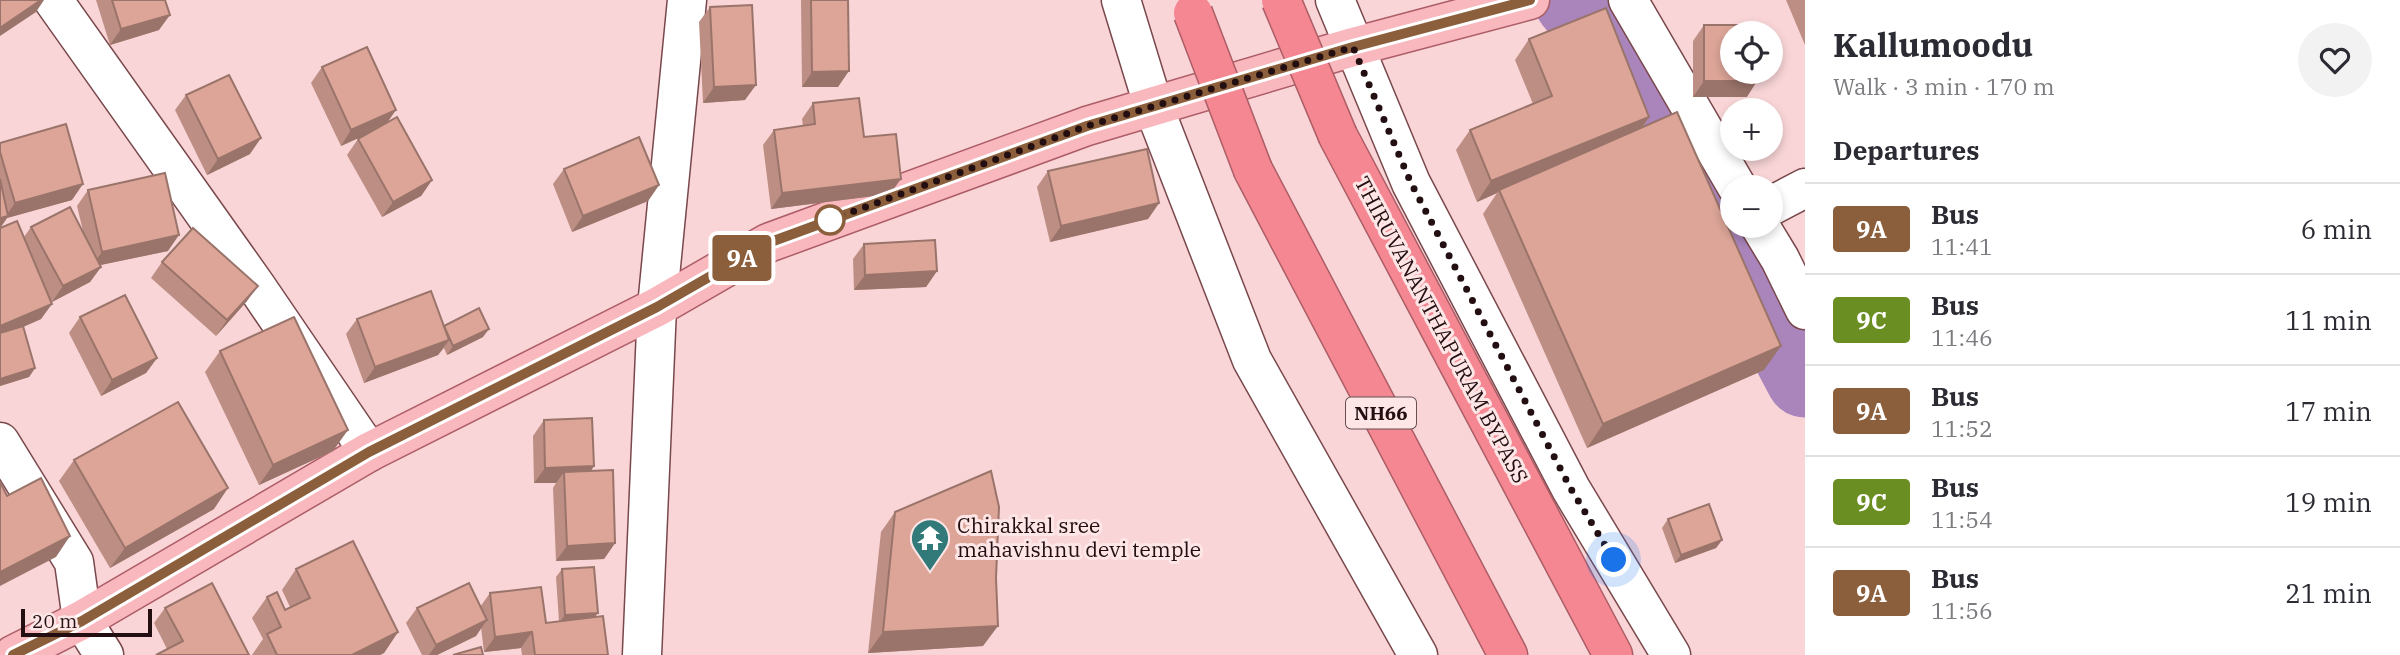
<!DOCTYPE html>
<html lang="en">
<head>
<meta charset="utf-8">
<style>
	:root { --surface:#fff; --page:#f2f2f3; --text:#2b2b33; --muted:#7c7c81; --line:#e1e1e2 }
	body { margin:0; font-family:"IBM Plex Serif",serif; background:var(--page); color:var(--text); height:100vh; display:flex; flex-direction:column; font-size:26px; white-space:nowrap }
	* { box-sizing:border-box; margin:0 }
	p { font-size:23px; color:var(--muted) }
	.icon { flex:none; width:38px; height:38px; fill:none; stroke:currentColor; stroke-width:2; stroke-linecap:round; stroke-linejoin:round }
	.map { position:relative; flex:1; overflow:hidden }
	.panel { display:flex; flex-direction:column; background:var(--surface); width:595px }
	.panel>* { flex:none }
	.badge { padding:0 14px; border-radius:5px; font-size:24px; line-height:46px }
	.fabs { position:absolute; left:1720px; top:21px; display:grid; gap:14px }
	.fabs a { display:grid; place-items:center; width:63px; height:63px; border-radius:50%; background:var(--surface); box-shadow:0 4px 10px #0003; font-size:35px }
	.scale { position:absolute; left:21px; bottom:18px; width:131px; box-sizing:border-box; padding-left:7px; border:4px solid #230f11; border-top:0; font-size:19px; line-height:24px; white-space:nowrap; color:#230f11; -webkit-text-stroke:5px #fee6e7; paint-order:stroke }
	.you { position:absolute; width:35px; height:35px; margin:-18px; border:5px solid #fff; border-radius:50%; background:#1a73e8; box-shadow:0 0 0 10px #1a73e833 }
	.map>.badge { position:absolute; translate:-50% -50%; box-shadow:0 0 0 4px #fff }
	h2 { padding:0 28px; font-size:26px; line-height:63px }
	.round { display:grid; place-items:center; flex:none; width:74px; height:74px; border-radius:37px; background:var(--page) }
	.headline { display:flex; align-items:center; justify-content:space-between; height:119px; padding:0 28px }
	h1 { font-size:33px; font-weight:700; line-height:52px }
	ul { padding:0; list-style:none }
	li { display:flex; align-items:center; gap:21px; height:91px; padding:0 28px; border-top:2px solid var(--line) }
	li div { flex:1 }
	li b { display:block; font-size:26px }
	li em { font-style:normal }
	li .badge { min-width:77px; font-weight:700; text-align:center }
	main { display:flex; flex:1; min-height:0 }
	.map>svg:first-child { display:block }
</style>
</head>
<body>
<main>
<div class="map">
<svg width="1805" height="655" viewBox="0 0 1805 655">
	<rect width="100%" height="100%" fill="#f9d5d7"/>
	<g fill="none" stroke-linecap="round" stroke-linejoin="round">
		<polyline stroke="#a985bb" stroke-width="79" points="1573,0 1619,57 1705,189 1805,378"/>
		<g stroke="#79484c" stroke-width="41">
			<g id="minor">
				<polyline points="53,0 256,286 369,452"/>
				<polyline points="1121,0 1154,108 1252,360 1418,655"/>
				<polyline points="1335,0 1411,183 1571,489 1671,655"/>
				<polyline points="1628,0 1737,187"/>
				<polyline points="1771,206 1805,188"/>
				<polyline points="1760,226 1780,259 1805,310"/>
				<polyline points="0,442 74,562 82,620 104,655"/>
				<polyline points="642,655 657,307 687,0"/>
			</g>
		</g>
		<g stroke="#ac5d65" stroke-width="41">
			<polyline id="major" points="13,655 82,620 369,452 657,307 768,243 1087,126 1353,47 1530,0"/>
		</g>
		<g stroke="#ac5d65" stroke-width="41">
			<g id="highway">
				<polyline points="1338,136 1613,655"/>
				<polyline points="1253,170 1508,655"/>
			</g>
		</g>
		<use href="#minor" stroke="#fff" stroke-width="38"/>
		<use href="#major" stroke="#f9b7be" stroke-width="38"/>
		<use href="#highway" stroke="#f58792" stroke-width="38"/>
		<g stroke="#ac5d65" stroke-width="41" stroke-linecap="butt">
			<g id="highway-bridge">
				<polyline points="1281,0 1338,136"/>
				<polyline points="1193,13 1253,170"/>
			</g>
		</g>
		<use href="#highway-bridge" stroke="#f58792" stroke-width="38"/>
	</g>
	<g fill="#bd8e83">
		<polygon points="96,0 165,0 159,30 110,45"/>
		<polygon points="801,0 848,0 838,87 802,87"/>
		<polygon points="1786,0 1805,0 1805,45"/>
		<polygon points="710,7 745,100 703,103 699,22"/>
		<polygon points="1704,25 1747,97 1693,97 1693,41"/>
		<polygon points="1529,39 1649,117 1643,127 1764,370 1587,448 1483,214 1497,193 1477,202 1456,150 1470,130 1533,104 1515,60"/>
		<polygon points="322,67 387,122 432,180 421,196 382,217 347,155 358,139 367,134 341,146 311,83"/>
		<polygon points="186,95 250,154 207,175 175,110"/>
		<polygon points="813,103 864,137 890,194 771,209 763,145 774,130 803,126 802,119"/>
		<polygon points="0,143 72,200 7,218 1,227 24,237 31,227 83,231 77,206 88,190 168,251 100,265 101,267 90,282 52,302 41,319 23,327 35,368 29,377 0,386"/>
		<polygon points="564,169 659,185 648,201 572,232 553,184"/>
		<polygon points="1048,171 1159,203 1148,219 1050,242 1037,187"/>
		<polygon points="864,244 937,271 926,287 854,290 853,259"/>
		<polygon points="162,262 247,301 216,336 151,278"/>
		<polygon points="80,317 157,358 146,373 101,396 69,333"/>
		<polygon points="357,319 444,326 483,337 447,355 444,348 438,355 364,383 346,334"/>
		<polygon points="220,351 333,451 259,485 205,372"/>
		<polygon points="544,420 594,466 591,471 615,543 604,559 556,561 553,488 556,483 534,483 533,436"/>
		<polygon points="74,460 214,509 110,568 59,481"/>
		<polygon points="895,512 983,646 868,653 881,532"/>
		<polygon points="1668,519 1722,540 1716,548 1675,563 1662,528"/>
		<polygon points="296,569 398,632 384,653 380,655 252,655 263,639 252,618 267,597 285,610 290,607 282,590"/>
		<polygon points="562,569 595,617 608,655 522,655 521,648 484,652 481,627 476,636 437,655 422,655 406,623 417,608 480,607 490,593 546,623 559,621 556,577"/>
		<polygon points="165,608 249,655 167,649 154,623"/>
	</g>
	<g fill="#9a746a">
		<polygon points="41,0 44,0 36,12 0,36 0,28"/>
		<polygon points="170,15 159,30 110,45 121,29"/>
		<polygon points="849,71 838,87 802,87 812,72"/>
		<polygon points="1704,81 1757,81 1747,97 1693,97"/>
		<polygon points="756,85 745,100 703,103 714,87"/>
		<polygon points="396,110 385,126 341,146 351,130"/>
		<polygon points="1649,117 1635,138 1499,190 1497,193 1477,202 1491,181"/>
		<polygon points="261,138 250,154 207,175 218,159"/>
		<polygon points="901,179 890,194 771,209 782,193"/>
		<polygon points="432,180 421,196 382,217 393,202"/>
		<polygon points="83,184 72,200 7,218 0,228 0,218 5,217 15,203"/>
		<polygon points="659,185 648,201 572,232 583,216"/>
		<polygon points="1159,203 1148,219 1050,242 1061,226"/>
		<polygon points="179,235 168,251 91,267 102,252"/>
		<polygon points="101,267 90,282 52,302 63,286"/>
		<polygon points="937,271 926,287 854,290 865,275"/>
		<polygon points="258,286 247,301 216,336 227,320"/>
		<polygon points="52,304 41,319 0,337 0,326"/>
		<polygon points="489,329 483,337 447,355 453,346"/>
		<polygon points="449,340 438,355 364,383 375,367"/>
		<polygon points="1781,346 1764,370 1587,448 1603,424"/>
		<polygon points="157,358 146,373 101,396 112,380"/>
		<polygon points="35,368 29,377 0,386 0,379"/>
		<polygon points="348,430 333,451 259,485 273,465"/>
		<polygon points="594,466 583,482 564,472 556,483 534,483 545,468"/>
		<polygon points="228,488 214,509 110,568 125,548"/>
		<polygon points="70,536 56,557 0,586 0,572"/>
		<polygon points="1722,540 1716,548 1675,563 1681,555"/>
		<polygon points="615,543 604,559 556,561 567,546"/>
		<polygon points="598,613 592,621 559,623 565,615"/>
		<polygon points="487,620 476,636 437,655 429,655 436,645"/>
		<polygon points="998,626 983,646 868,653 883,632"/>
		<polygon points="398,632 384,653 380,655 352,655"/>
		<polygon points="532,632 521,648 484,652 495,637"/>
	</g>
	<g fill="#dca598" stroke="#9a746a" stroke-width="2">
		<polygon points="0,0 41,0 0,28"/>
		<polygon points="112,0 165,0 170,15 121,29"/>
		<polygon points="811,0 848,0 849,71 812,72"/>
		<polygon points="752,5 756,85 714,87 710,7"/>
		<polygon points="1606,8 1649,117 1491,181 1470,130 1552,96 1529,39"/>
		<polygon points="1704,25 1757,25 1757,33 1732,33 1732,72 1757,72 1757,81 1704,81"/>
		<polygon points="367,47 396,110 351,130 322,67"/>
		<polygon points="229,75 261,138 218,159 186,95"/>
		<polygon points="859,98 864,137 896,134 901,179 782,193 774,130 815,124 813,103"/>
		<polygon points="1677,112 1781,346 1603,424 1499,190"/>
		<polygon points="397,117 432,180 393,202 358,139"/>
		<polygon points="66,124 83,184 15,203 0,152 0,143"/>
		<polygon points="639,137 659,185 583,216 564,169"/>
		<polygon points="1147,149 1159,203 1061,226 1048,171"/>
		<polygon points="165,173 179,235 102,252 88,190"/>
		<polygon points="0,179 8,216 0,218"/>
		<polygon points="70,207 101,267 63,286 31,227"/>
		<polygon points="17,221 52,304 0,326 0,228"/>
		<polygon points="193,228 258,286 227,320 162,262"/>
		<polygon points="935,240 937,271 865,275 864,244"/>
		<polygon points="431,291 449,340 375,367 357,319"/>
		<polygon points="125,295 157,358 112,380 80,317"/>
		<polygon points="479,308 489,329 453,346 444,326"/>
		<polygon points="294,317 348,430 273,465 220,351"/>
		<polygon points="23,326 35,368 0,379 0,333"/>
		<polygon points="178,402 228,488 125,548 74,460"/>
		<polygon points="592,418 594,466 545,468 544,420"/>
		<polygon points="613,470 615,543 567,546 564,472"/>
		<polygon points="991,471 999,507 996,578 998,626 883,632 895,512"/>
		<polygon points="41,478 70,536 0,572 0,482 7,496"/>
		<polygon points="1709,504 1722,540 1681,555 1668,519"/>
		<polygon points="353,541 398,632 352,655 277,655 267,634 281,627 267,597 277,592 285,610 310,598 296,569"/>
		<polygon points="594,567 598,613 565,615 562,569"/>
		<polygon points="212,583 249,655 156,655 183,641 165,608"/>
		<polygon points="469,583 487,620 436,645 417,608"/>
		<polygon points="541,587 546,623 603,616 608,655 535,655 532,632 495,637 490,593"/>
		<polygon points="481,647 483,655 453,655"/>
	</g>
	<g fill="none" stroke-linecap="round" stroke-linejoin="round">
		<g stroke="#fff" stroke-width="16">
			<polyline id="line" points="13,655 82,621 369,452 657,307 768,243 1087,126 1353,47 1530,0"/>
		</g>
		<use href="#line" stroke="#8b5e3c" stroke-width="10"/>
		<polyline stroke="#230f11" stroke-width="7" stroke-dasharray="0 12.6" points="830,220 1087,126 1353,47 1411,183 1571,489 1614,560"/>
	</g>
	<defs>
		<g id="temple-pin" transform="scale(2.0125)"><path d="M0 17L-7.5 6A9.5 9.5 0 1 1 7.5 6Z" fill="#317a79" stroke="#fee6e7"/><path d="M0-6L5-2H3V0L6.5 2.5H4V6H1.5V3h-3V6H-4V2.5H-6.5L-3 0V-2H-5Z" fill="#fff"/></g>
	</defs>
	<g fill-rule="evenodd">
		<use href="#temple-pin" x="930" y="538"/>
	</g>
	<circle fill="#fff" stroke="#8b5e3c" stroke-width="3.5" cx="830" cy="220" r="14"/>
	<g text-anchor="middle" stroke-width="6" stroke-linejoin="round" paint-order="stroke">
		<rect fill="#fee6e7" stroke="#655051" stroke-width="2" x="1346" y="397.5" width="70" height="31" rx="5"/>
		<g font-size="19" font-weight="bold" fill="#230f11">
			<text x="1381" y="420">NH66</text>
		</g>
		<g font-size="21" fill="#230f11" stroke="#fee6e7">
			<text transform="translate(1441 330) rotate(62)" y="7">THIRUVANANTHAPURAM BYPASS</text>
		</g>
		<g font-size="21" fill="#230f11" stroke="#fee6e7" text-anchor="start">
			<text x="957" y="533">Chirakkal sree<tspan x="957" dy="24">mahavishnu devi temple</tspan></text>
		</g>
	</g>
</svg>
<div class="fabs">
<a><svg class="icon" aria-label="locate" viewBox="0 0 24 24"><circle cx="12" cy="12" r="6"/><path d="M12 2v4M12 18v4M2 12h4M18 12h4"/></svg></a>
<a>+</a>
<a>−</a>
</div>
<div class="scale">20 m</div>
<div class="you" style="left:1614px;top:560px"></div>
<b class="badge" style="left:742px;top:258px;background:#8b5e3c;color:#fff">9A</b>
</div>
<section class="panel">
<div class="headline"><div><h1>Kallumoodu</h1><p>Walk · 3 min · 170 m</p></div><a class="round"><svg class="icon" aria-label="heart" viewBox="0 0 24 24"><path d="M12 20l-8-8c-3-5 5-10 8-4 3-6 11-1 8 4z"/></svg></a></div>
<h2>Departures</h2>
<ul>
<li><span class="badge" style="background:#8b5e3c;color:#fff">9A</span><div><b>Bus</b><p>11:41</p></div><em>6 min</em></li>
<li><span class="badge" style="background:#6b8e23;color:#fff">9C</span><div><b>Bus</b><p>11:46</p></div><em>11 min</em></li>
<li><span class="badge" style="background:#8b5e3c;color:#fff">9A</span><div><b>Bus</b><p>11:52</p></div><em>17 min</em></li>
<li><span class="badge" style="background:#6b8e23;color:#fff">9C</span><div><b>Bus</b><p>11:54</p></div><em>19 min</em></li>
<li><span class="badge" style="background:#8b5e3c;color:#fff">9A</span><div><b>Bus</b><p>11:56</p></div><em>21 min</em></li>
</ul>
</section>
</main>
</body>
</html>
